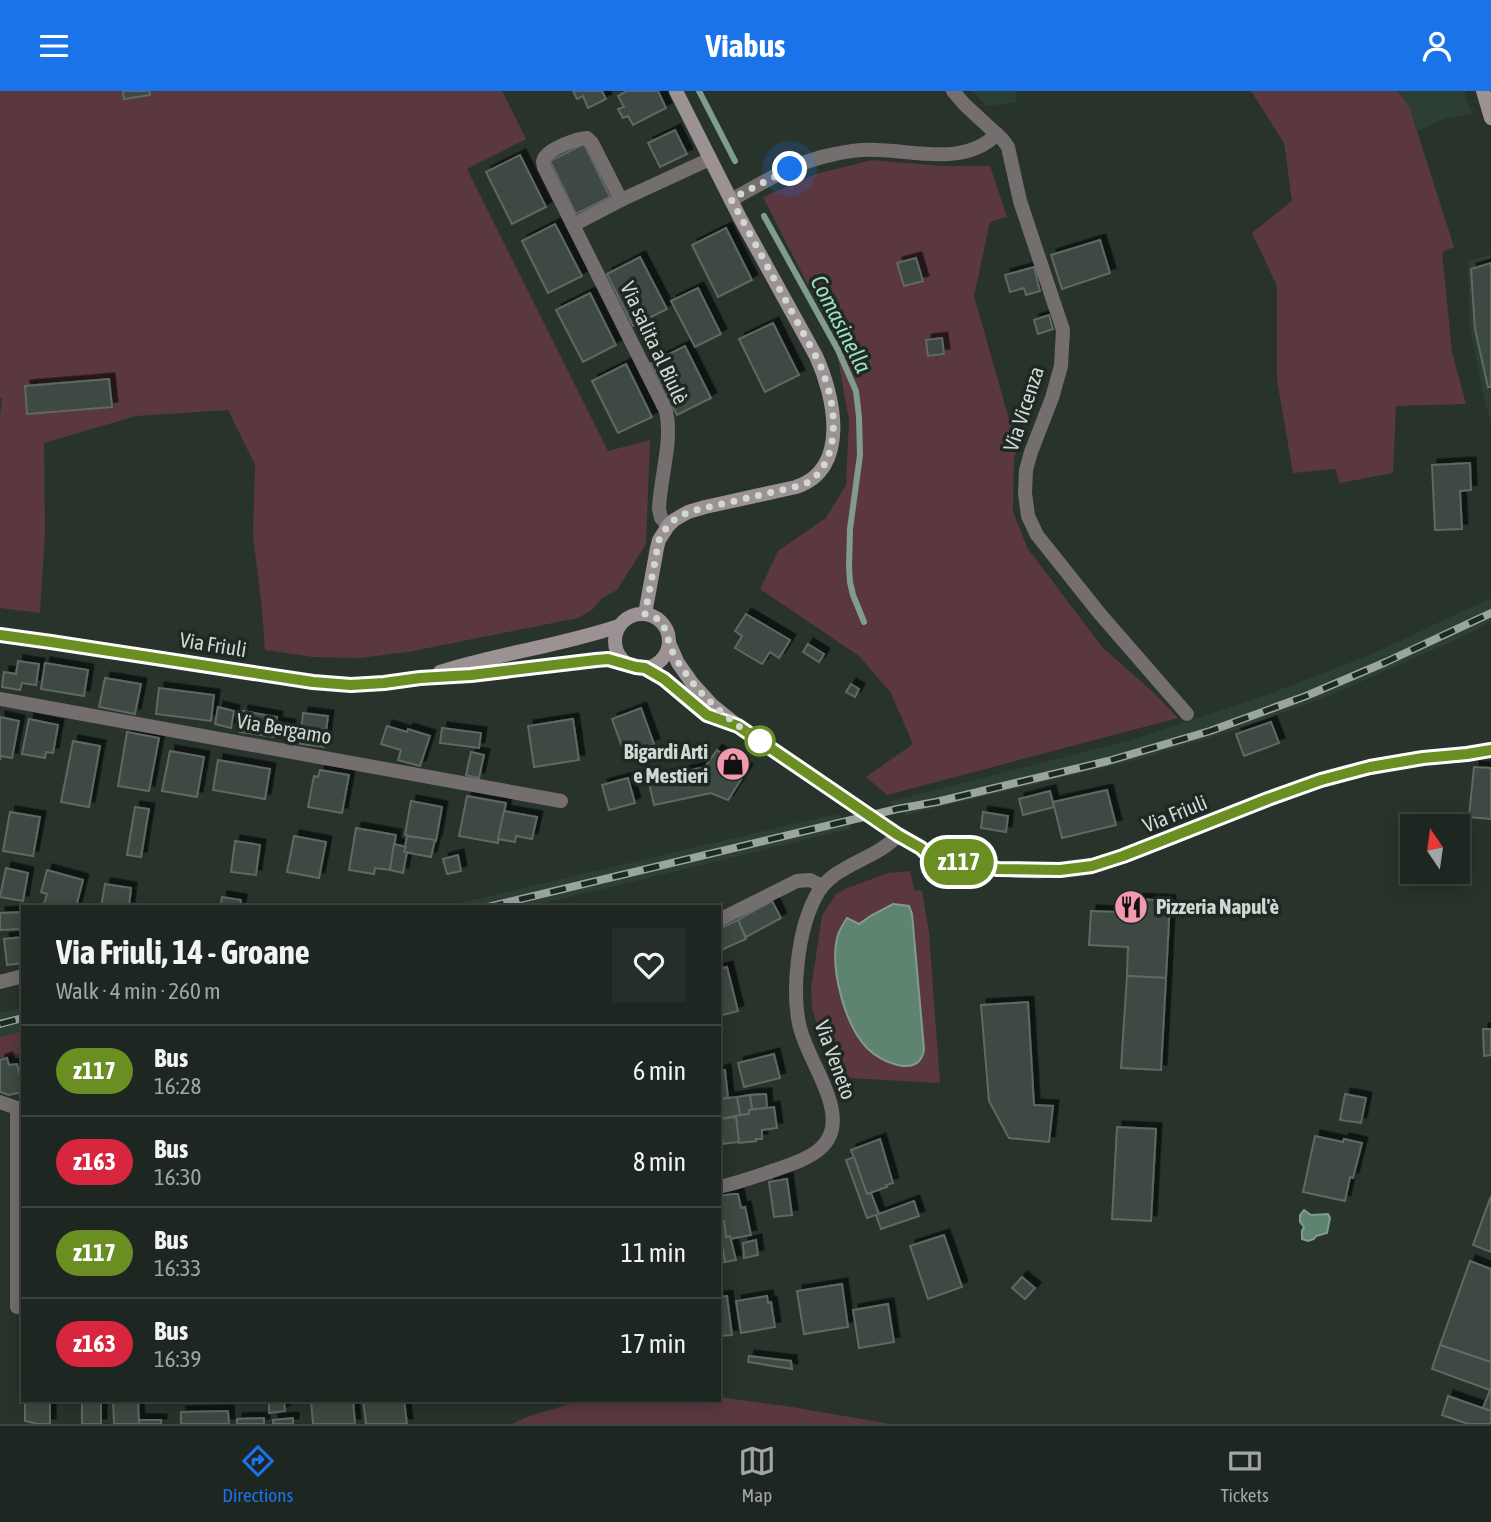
<!DOCTYPE html>
<html lang="en">
<head>
<meta charset="utf-8">
<style>
	:root { --surface:#1e2621; --page:#262e2a; --text:#f1f3f6; --muted:#a1a5a5; --line:#3c433f; --accent:#1a73e8 }
	body { margin:0; font-family:"Asap Condensed",sans-serif; background:var(--page); color:var(--text); height:100vh; display:flex; flex-direction:column; font-size:26px; white-space:nowrap }
	* { box-sizing:border-box; margin:0 }
	p { font-size:23px; color:var(--muted) }
	.icon { flex:none; width:38px; height:38px; fill:none; stroke:currentColor; stroke-width:2; stroke-linecap:round; stroke-linejoin:round }
	.map { position:relative; flex:1; overflow:hidden }
	.details { position:absolute; left:21px; top:814px; width:700px; height:497px; display:flex; flex-direction:column; background:var(--surface); border-radius:0px; box-shadow:0 4px 18px #0003,0 0 0 2px var(--line) }
	.details>* { flex:none }
	.badge { padding:0 14px; border-radius:23px; font-size:24px; line-height:46px }
	.needle { width:46px; rotate:347deg }
	.tools { position:absolute; left:1400px; top:723px; display:grid; gap:14px }
	.tools a { display:grid; place-items:center; width:70px; height:70px; border-radius:0px; background:var(--surface); box-shadow:0 4px 18px #0003,0 0 0 2px var(--line); font-size:35px }
	.you { position:absolute; width:35px; height:35px; margin:-18px; border:5px solid #fff; border-radius:50%; background:#1a73e8; box-shadow:0 0 0 10px #1a73e833 }
	.map>.badge { position:absolute; translate:-50% -50%; box-shadow:0 0 0 4px #fff }
	.round { display:grid; place-items:center; flex:none; width:74px; height:74px; border-radius:0px; background:var(--page) }
	.headline { display:flex; align-items:center; justify-content:space-between; height:119px; padding:0 35px }
	h1 { font-size:33px; font-weight:700; line-height:52px }
	ul { padding:0; list-style:none }
	li { display:flex; align-items:center; gap:21px; height:91px; padding:0 35px; border-top:2px solid var(--line) }
	li div { flex:1 }
	li b { display:block; font-size:26px }
	li em { font-style:normal }
	li .badge { min-width:77px; font-weight:700; text-align:center }
	header { display:flex; justify-content:space-between; align-items:center; height:91px; padding:0 35px; background:var(--accent); color:#fff; font-size:32px; font-weight:700 }
	.tabs { display:flex; justify-content:space-around; align-items:center; height:98px; border-top:2px solid var(--line); background:var(--surface); font-size:19px; color:var(--muted) }
	.tabs a { display:grid; justify-items:center; gap:4px }
	.tabs .selected { color:var(--accent) }
	.map>svg:first-child { display:block }
</style>
</head>
<body>
<header><svg class="icon" aria-label="menu" viewBox="0 0 24 24"><path d="M4 6h16M4 12h16M4 18h16"/></svg>Viabus<svg class="icon" aria-label="person" viewBox="0 0 24 24"><circle cx="12" cy="8" r="4"/><path d="M4 21q1-7 8-7t8 7"/></svg></header>
<div class="map">
<svg width="1491" height="1333" viewBox="0 0 1491 1333">
	<defs>
		<filter id="shadow"><feDropShadow dx="5.5" dy="-5.5" stdDeviation="0" flood-color="#0009"/></filter>
	</defs>
	<rect width="100%" height="100%" fill="#28332c"/>
	<g fill="#2d3f35">
		<polygon points="972,0 1016,0 1016,11 987,15"/>
		<polygon points="1397,0 1464,0 1472,23 1446,27 1418,40 1409,15"/>
		<polygon points="1491,164 1491,332 1482,296 1470,236 1468,170"/>
		<polygon points="1491,507 1491,530 1464,545 1326,606 1238,638 1140,668 906,724 888,711 1132,649 1266,604 1370,564"/>
		<polygon points="836,723 853,737 532,815 448,815"/>
		<polygon points="23,916 23,940 0,946 0,922"/>
	</g>
	<g fill="#5b3840" fill-rule="evenodd">
		<polygon points="0,0 502,0 526,48 467,78 608,360 650,349 646,453 617,499 602,507 592,519 578,527 408,561 360,567 313,566 265,559 262,518 253,444 255,374 228,319 136,325 44,352 45,442 40,522 0,517 0,325 2,308 0,307"/>
		<polygon points="1251,0 1397,0 1409,15 1454,156 1442,161 1452,261 1466,313 1396,315 1393,382 1340,392 1335,378 1293,382 1277,289 1277,195 1252,142 1292,110 1284,52"/>
		<polygon points="872,69 941,75 990,75 1007,126 990,131 974,205 1009,328 1027,331 1014,367 1013,421 1028,458 1103,557 1153,601 1178,627 887,704 866,686 913,653 891,602 859,565 760,498 778,460 826,427 846,394 849,330 834,245 763,106 816,83"/>
		<path d="M910,780L914,799L922,800L929,842L940,992L849,987L821,949L812,917L811,898L822,825L836,803L845,798L888,782ZM893,813L911,818L912,823L924,958C923,971 914,975 902,975C887,961 863,943 850,927C839,914 833,864 837,847C839,840 843,834 847,828L858,833L872,824Z"/>
		<polygon points="23,940 23,962 0,967 0,946"/>
		<polygon points="719,1306 792,1316 890,1333 512,1333 529,1325 584,1309 719,1309"/>
	</g>
	<g fill="#5e836f" stroke="#809c8d" stroke-width="2">
		<path d="M893,813L909,815L912,823L924,958C921,988 882,972 868,958C845,935 830,879 837,847C839,839 843,834 847,827L859,833L872,824Z"/>
		<polygon points="1304,1119 1311,1124 1328,1123 1330,1127 1327,1142 1316,1145 1314,1148 1308,1150 1302,1148 1302,1140 1304,1136 1300,1131 1300,1124"/>
	</g>
	<g fill="none" stroke-linecap="round" stroke-linejoin="round">
		<g stroke="#809c8d" stroke-width="6">
			<polyline points="699,0 735,70"/>
			<polyline points="764,125 838,259 856,300 859,326 860,364 850,438 849,476 850,491 853,504 864,531"/>
		</g>
	</g>
	<g fill="#3d4942" stroke="#5d6962" stroke-width="2" filter="url(#shadow)">
		<polygon points="123,0 150,0 150,4 124,8"/>
		<polygon points="573,0 602,0 606,8 588,17 583,5 577,8"/>
		<polygon points="627,0 658,0 666,17 633,34 628,25 623,27 618,18 624,16 618,5"/>
		<polygon points="675,39 687,63 660,76 648,52"/>
		<polygon points="584,53 610,106 576,123 550,70"/>
		<polygon points="520,64 546,116 512,133 486,81"/>
		<polygon points="555,133 582,185 548,202 522,150"/>
		<polygon points="726,137 752,189 718,206 692,154"/>
		<polygon points="1100,149 1110,182 1062,198 1051,164"/>
		<polygon points="640,166 667,218 633,235 607,183"/>
		<polygon points="916,167 923,190 904,195 897,172"/>
		<polygon points="1491,172 1491,296 1488,296 1475,238 1471,178"/>
		<polygon points="1034,176 1040,200 1026,204 1024,197 1010,201 1005,184"/>
		<polygon points="698,197 721,243 695,256 671,210"/>
		<polygon points="590,202 616,254 583,271 556,219"/>
		<polygon points="1049,224 1053,238 1038,243 1034,229"/>
		<polygon points="773,232 799,284 765,301 739,248"/>
		<polygon points="942,247 944,263 928,265 926,249"/>
		<polygon points="685,255 711,307 677,324 651,272"/>
		<polygon points="626,273 652,326 618,342 592,290"/>
		<polygon points="109,288 112,316 27,323 25,295"/>
		<polygon points="1470,372 1471,399 1460,400 1462,438 1435,439 1432,374"/>
		<polygon points="746,523 790,549 779,567 770,561 762,573 735,557 742,545 735,540"/>
		<polygon points="808,553 824,563 819,571 803,561"/>
		<polygon points="18,570 39,573 36,594 22,592 20,599 2,596 4,581 16,583"/>
		<polygon points="45,572 88,579 84,605 41,598"/>
		<polygon points="105,587 141,593 135,623 99,616"/>
		<polygon points="851,593 859,598 855,606 846,601"/>
		<polygon points="159,597 214,604 211,630 156,623"/>
		<polygon points="218,616 234,620 231,637 215,633"/>
		<polygon points="641,617 654,653 625,664 612,628"/>
		<polygon points="243,620 277,626 276,632 290,634 288,645 275,643 274,646 240,641"/>
		<polygon points="303,622 328,625 324,656 300,653"/>
		<polygon points="0,626 19,630 12,667 1,665 0,669"/>
		<polygon points="29,628 58,634 53,662 46,661 45,667 22,663"/>
		<polygon points="573,628 579,669 534,676 528,635"/>
		<polygon points="1271,631 1279,652 1244,665 1236,643"/>
		<polygon points="387,635 407,641 408,638 430,645 420,675 398,669 401,659 381,653"/>
		<polygon points="442,637 481,642 479,657 440,652"/>
		<polygon points="127,641 159,647 149,700 118,695"/>
		<polygon points="73,650 100,655 89,716 61,711"/>
		<polygon points="717,659 747,679 728,709 711,702 654,714 648,688 705,676"/>
		<polygon points="170,660 204,666 197,706 162,700"/>
		<polygon points="471,661 484,664 479,687 466,684"/>
		<polygon points="218,669 270,678 265,708 213,699"/>
		<polygon points="1474,676 1491,677 1491,728 1469,726"/>
		<polygon points="320,679 349,684 342,722 308,716 314,685 318,686"/>
		<polygon points="628,687 635,712 609,719 602,694"/>
		<polygon points="1107,699 1116,734 1062,747 1053,711"/>
		<polygon points="1050,700 1054,716 1023,724 1019,708"/>
		<polygon points="467,705 506,712 498,752 459,745"/>
		<polygon points="411,710 442,716 436,750 405,744"/>
		<polygon points="135,716 149,718 141,766 127,764"/>
		<polygon points="504,720 537,726 532,748 516,745 515,751 498,748"/>
		<polygon points="10,721 40,726 33,765 3,760"/>
		<polygon points="983,721 1008,725 1006,741 981,737"/>
		<polygon points="356,737 396,744 390,779 375,777 374,783 349,779"/>
		<polygon points="294,745 326,751 319,787 287,781"/>
		<polygon points="407,745 435,749 431,766 404,761"/>
		<polygon points="235,750 260,754 256,784 231,781"/>
		<polygon points="394,753 406,756 404,761 407,761 403,782 390,779"/>
		<polygon points="458,764 461,780 447,783 443,768"/>
		<polygon points="6,777 28,782 23,810 0,806"/>
		<polygon points="47,779 83,789 76,816 43,816 47,803 41,801"/>
		<polygon points="105,793 131,797 129,816 101,816"/>
		<polygon points="222,806 241,809 240,816 220,816"/>
		<polygon points="1138,808 1170,810 1166,887 1127,885 1128,856 1089,854 1091,820 1118,821 1118,811 1137,812"/>
		<polygon points="772,810 781,827 746,846 738,829"/>
		<polygon points="23,821 23,838 0,839 0,822"/>
		<polygon points="738,829 746,848 719,860 719,838"/>
		<polygon points="23,846 23,872 7,874 4,848"/>
		<polygon points="727,876 738,920 719,925 719,878"/>
		<polygon points="1127,885 1166,887 1161,979 1121,977"/>
		<polygon points="1028,911 1034,1014 1053,1015 1049,1051 1009,1047 989,1010 981,914"/>
		<polygon points="1483,938 1491,938 1491,964 1484,965"/>
		<polygon points="774,963 780,987 744,996 738,972"/>
		<polygon points="7,967 9,974 17,973 23,997 23,1001 9,1004 0,1001 0,969"/>
		<polygon points="725,979 728,1007 719,1008 719,980"/>
		<polygon points="766,1003 767,1017 752,1018 750,1004"/>
		<polygon points="1345,1003 1366,1007 1361,1032 1340,1029"/>
		<polygon points="750,1004 752,1018 749,1019 749,1023 740,1024 737,1006"/>
		<polygon points="737,1006 740,1024 720,1028 719,1008"/>
		<polygon points="774,1016 777,1037 762,1039 762,1048 756,1048 756,1050 739,1052 736,1025 749,1023 749,1019"/>
		<polygon points="736,1026 739,1051 723,1053 720,1028"/>
		<polygon points="1117,1036 1156,1038 1151,1130 1112,1128"/>
		<polygon points="1315,1045 1343,1051 1344,1048 1362,1052 1353,1087 1350,1086 1345,1110 1303,1101"/>
		<polygon points="880,1048 893,1092 886,1094 887,1096 867,1103 851,1059"/>
		<polygon points="854,1066 867,1103 871,1102 879,1123 867,1127 846,1069"/>
		<polygon points="787,1088 792,1124 774,1126 769,1091"/>
		<polygon points="732,1103 738,1103 741,1117 745,1116 751,1144 730,1148 730,1145 726,1146 724,1130 721,1130 719,1105"/>
		<polygon points="1491,1105 1491,1161 1473,1154"/>
		<polygon points="914,1110 919,1125 881,1138 876,1124"/>
		<polygon points="719,1130 724,1130 726,1146 730,1145 736,1169 725,1171 719,1139"/>
		<polygon points="944,1144 962,1196 928,1208 910,1155"/>
		<polygon points="756,1149 758,1164 744,1167 743,1152"/>
		<polygon points="719,1155 722,1155 725,1171 719,1172"/>
		<polygon points="1470,1170 1491,1178 1491,1271 1440,1254"/>
		<polygon points="1022,1186 1035,1197 1025,1208 1012,1197"/>
		<polygon points="842,1193 848,1236 804,1243 797,1200"/>
		<polygon points="727,1205 732,1244 719,1245 719,1206"/>
		<polygon points="767,1205 768,1212 771,1211 775,1236 741,1242 736,1210"/>
		<polygon points="888,1213 894,1251 859,1257 853,1219"/>
		<polygon points="1440,1254 1491,1271 1491,1320 1483,1317 1490,1299 1432,1278"/>
		<polygon points="749,1265 791,1270 792,1278 748,1271"/>
		<polygon points="1448,1305 1491,1320 1491,1333 1468,1333 1442,1324"/>
		<polygon points="25,1309 50,1309 50,1333 38,1333 25,1330"/>
		<rect x="82" y="1309" width="19" height="24"/>
		<polygon points="113,1309 138,1309 139,1333 114,1333"/>
		<polygon points="269,1309 284,1309 285,1320 269,1322"/>
		<polygon points="311,1309 353,1309 355,1333 313,1333"/>
		<polygon points="363,1309 404,1309 407,1333 366,1333"/>
		<polygon points="228,1320 229,1333 181,1333 181,1321"/>
		<polygon points="264,1327 264,1333 237,1333 237,1328"/>
		<polygon points="293,1327 293,1333 273,1333 273,1329"/>
		<rect x="139" y="1329" width="22" height="4"/>
	</g>
	<g fill="none" stroke-linecap="round" stroke-linejoin="round">
		<polyline stroke="#414c45" stroke-width="14" stroke-dasharray="14 7" stroke-linecap="butt" points="860,718 879,731"/>
		<g stroke="#756e6f" stroke-width="14">
			<polyline points="953,0 964,13 1003,49 1008,56 1020,110 1063,239 1061,275 1052,307 1031,361 1026,379 1025,402 1028,425 1037,444 1100,523 1187,623"/>
			<path d="M621,109L592,52L587,47C577,47 550,58 545,66C542,70 543,71 544,76L666,320C673,350 660,387 659,418L661,427L668,435"/>
			<path d="M731,109C764,91 797,70 835,63C849,60 863,58 878,59C917,60 965,75 997,43"/>
			<polyline points="573,134 621,109 710,68"/>
			<polyline points="0,608 561,710"/>
			<polyline points="719,829 797,790 810,789 822,795"/>
			<polyline points="0,891 23,885"/>
			<polyline points="0,1011 23,1019"/>
			<polyline points="17,1017 17,1216"/>
			<path d="M719,1096C738,1092 757,1085 775,1079C810,1067 843,1056 830,1011C823,985 807,963 800,937C791,901 798,840 815,807C832,772 874,771 898,744"/>
		</g>
		<g stroke="#9c9193" stroke-width="14">
			<polyline points="1483,0 1491,27"/>
			<circle cx="642" cy="550" r="27"/>
			<path d="M645,523L657,457L659,449L668,435L674,429L688,421L705,416L796,396C851,378 834,304 816,265L740,127L676,0"/>
			<polyline points="0,544 51,551 313,591 351,594 384,592 420,587 471,584 596,569 608,568 626,572"/>
			<polyline points="669,552 678,572 692,592 712,614 738,635 860,718"/>
			<polyline points="645,577 664,588 707,624 728,632"/>
			<path d="M440,581C499,562 560,555 619,535"/>
			<path d="M879,731L921,757C934,769 959,772 977,775C1014,781 1056,783 1093,774C1119,768 1144,758 1169,748C1220,728 1270,704 1323,689C1356,679 1389,672 1422,667C1445,665 1468,663 1491,659"/>
		</g>
		<g stroke="#9ca49f" stroke-width="8">
			<g id="rail">
				<polyline points="488,816 897,718 936,711 1108,670 1210,640 1306,605 1386,571 1491,522"/>
				<polyline points="0,933 23,927"/>
			</g>
		</g>
		<use href="#rail" stroke="#1e2923" stroke-width="5" stroke-dasharray="16" stroke-linecap="butt"/>
	</g>
	<g fill="none" stroke-linecap="round" stroke-linejoin="round">
		<g stroke="#fff" stroke-width="16">
			<polyline id="line" points="0,544 51,551 313,591 351,594 384,592 420,587 471,584 596,569 608,568 636,576 645,577 664,588 707,624 738,635 898,744 921,757 927,763 963,772 998,778 1060,779 1092,775 1123,765 1268,708 1321,689 1370,676 1423,667 1467,663 1491,659"/>
		</g>
		<use href="#line" stroke="#6b8e23" stroke-width="10"/>
		<path stroke="#d1d8d4" stroke-width="7" stroke-dasharray="0 12.6" d="M760,650C729,629 700,606 680,574C676,568 672,561 670,554C664,538 666,528 645,523L659,449L663,441L674,429L688,421L803,394C833,380 837,339 831,310C829,297 824,285 820,273L731,108L790,78"/>
	</g>
	<defs>
		<g id="shop-disc" transform="scale(1.75)"><circle r="9.5" fill="#f29aad" stroke="#1e2923"/><path d="M-5-2.5h2.3a2.7 3.5 0 0 1 5.4 0H5L5.5 6h-11ZM-1.5-2.5h3a1.5 2.3 0 0 0-3 0Z" fill="#111"/></g>
		<g id="restaurant-disc" transform="scale(1.75)"><circle r="9.5" fill="#f29aad" stroke="#1e2923"/><path d="M-5-6h1v4h1v-4h1v4h1v-4h1v5L-1.5 .5V6h-2V.5L-5-1ZM5-6V6H3V1.5H1.5Q1.5-4 5-6Z" fill="#111"/></g>
	</defs>
	<g fill-rule="evenodd">
		<use href="#shop-disc" x="733" y="673"/>
		<use href="#restaurant-disc" x="1131" y="816"/>
	</g>
	<circle fill="#fff" stroke="#6b8e23" stroke-width="3.5" cx="760" cy="650" r="14"/>
	<g text-anchor="middle" stroke-width="7" stroke-linejoin="round" paint-order="stroke">
		<g font-size="21" fill="#d1d8d4" stroke="#1e2923">
			<text transform="translate(654 252) rotate(65)" y="7">Via salita al Biulè</text>
			<text transform="translate(1024 318) rotate(-72)" y="7">Via Vicenza</text>
			<text transform="translate(213 554) rotate(9)" y="7">Via Friuli</text>
			<text transform="translate(284 638) rotate(10)" y="7">Via Bergamo</text>
			<text transform="translate(1175 723) rotate(-22)" y="7">Via Friuli</text>
			<text transform="translate(835 969) rotate(70)" y="7">Via Veneto</text>
		</g>
		<g font-size="21" font-weight="bold" fill="#d1d8d4" stroke="#1e2923" text-anchor="end">
			<text x="708" y="668">Bigardi Arti<tspan x="708" dy="24">e Mestieri</tspan></text>
			<text x="1156" y="823" text-anchor="start">Pizzeria Napul'è</text>
		</g>
		<g font-size="23" font-style="italic" fill="#9edfbb" stroke="#1e2923">
			<text transform="translate(841 233) rotate(63)" y="8">Comasinella</text>
		</g>
	</g>
</svg>
<div class="tools">
<a><svg class="needle" viewBox="-14 -14 28 28"><path d="M0-13l5 13h-10z" fill="#e53935"/><path d="M0 13l5-13h-10z" fill="#a1a5a5"/></svg></a>
</div>
<div class="you" style="left:790px;top:78px"></div>
<b class="badge" style="left:959px;top:771px;background:#6b8e23;color:#fff">z117</b>
<section class="details">
<div class="headline"><div><h1>Via Friuli, 14 - Groane</h1><p>Walk · 4 min · 260 m</p></div><a class="round"><svg class="icon" aria-label="heart" viewBox="0 0 24 24"><path d="M12 20l-8-8c-3-5 5-10 8-4 3-6 11-1 8 4z"/></svg></a></div>
<ul>
<li><span class="badge" style="background:#6b8e23;color:#fff">z117</span><div><b>Bus</b><p>16:28</p></div><em>6 min</em></li>
<li><span class="badge" style="background:#d7263d;color:#fff">z163</span><div><b>Bus</b><p>16:30</p></div><em>8 min</em></li>
<li><span class="badge" style="background:#6b8e23;color:#fff">z117</span><div><b>Bus</b><p>16:33</p></div><em>11 min</em></li>
<li><span class="badge" style="background:#d7263d;color:#fff">z163</span><div><b>Bus</b><p>16:39</p></div><em>17 min</em></li>
</ul>
</section>
</div>
<nav class="tabs">
<a class="selected"><svg class="icon" aria-label="directions" viewBox="0 0 24 24"><path d="M12 3l9 9-9 9-9-9zM9 14v-3h6M13 9l2 2-2 2"/></svg>Directions</a>
<a><svg class="icon" aria-label="map" viewBox="0 0 24 24"><path d="M3 6l6-2 6 2 6-2v14l-6 2-6-2-6 2zM9 4v14M15 6v14"/></svg>Map</a>
<a><svg class="icon" aria-label="tickets" viewBox="0 0 24 24"><path d="M3 7h18v10H3zM15 7v10"/></svg>Tickets</a>
</nav>
</body>
</html>
